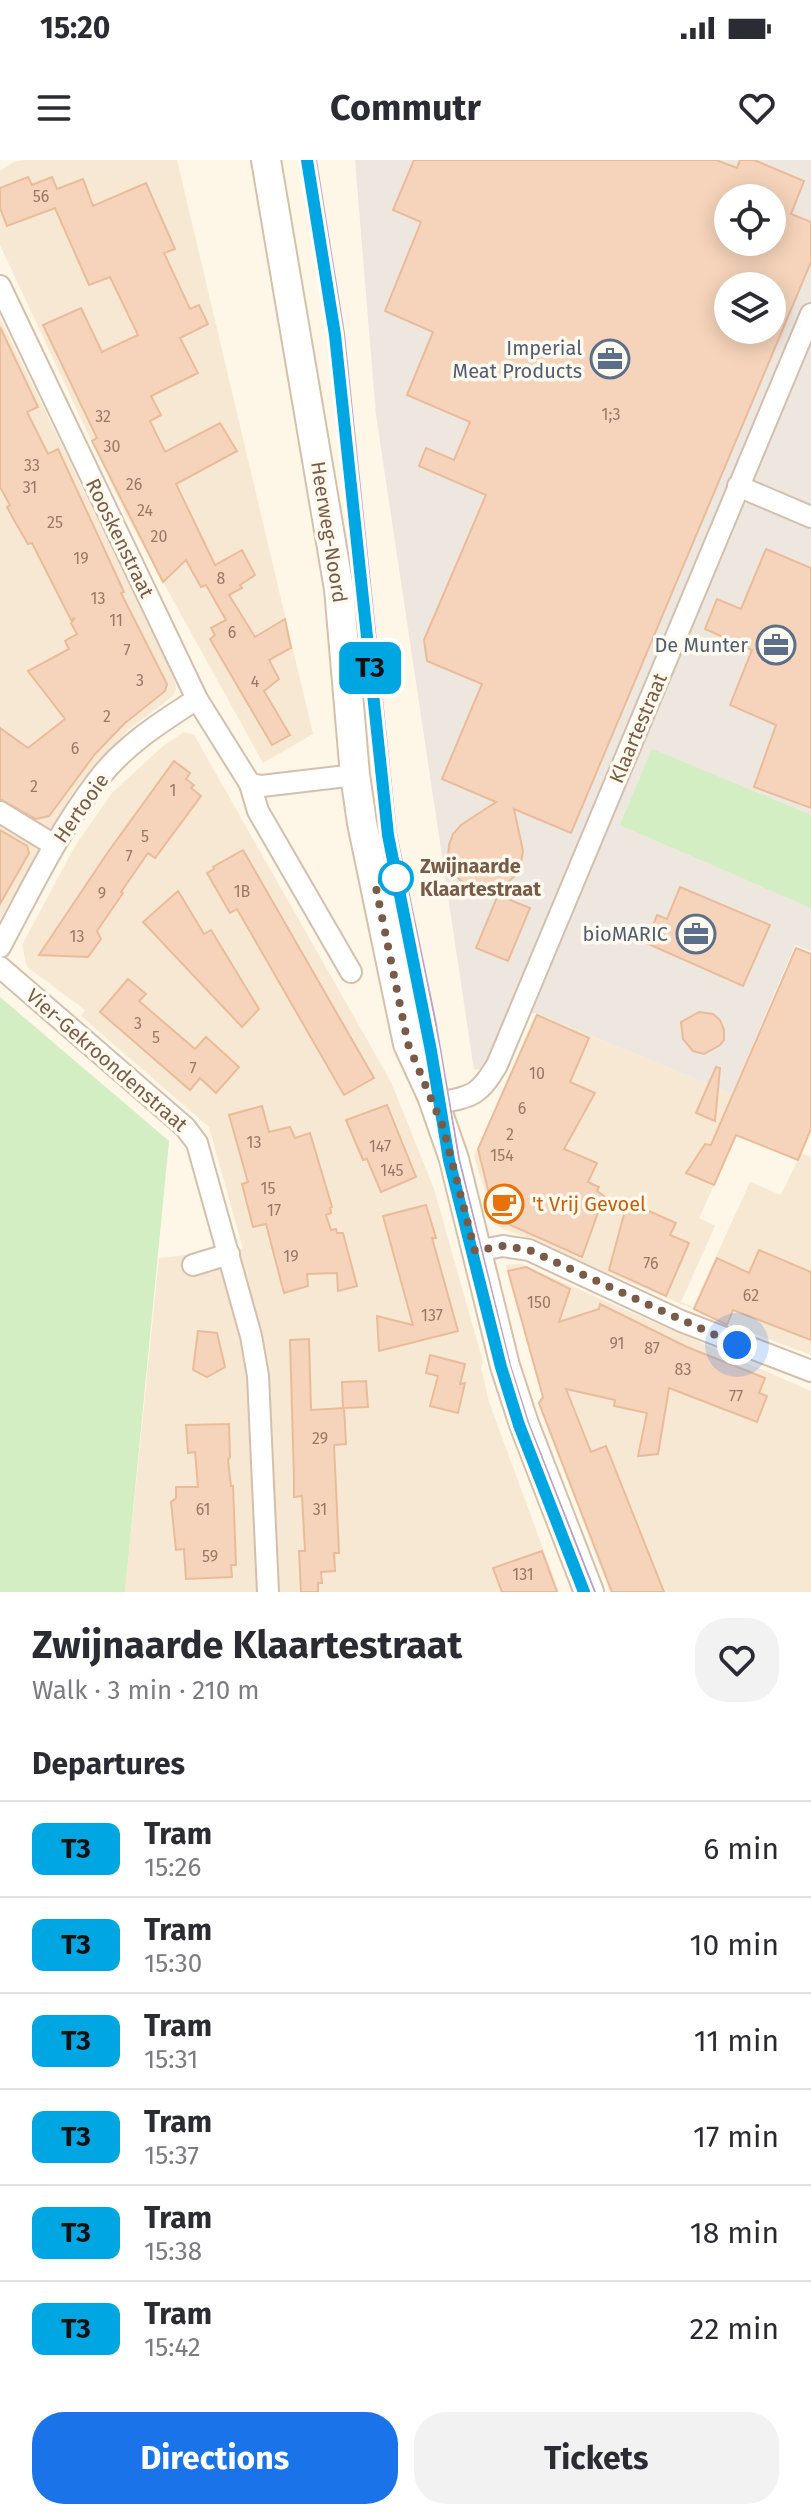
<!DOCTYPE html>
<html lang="en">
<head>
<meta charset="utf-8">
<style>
	:root { --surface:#fff; --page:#f2f2f3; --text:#2b2b33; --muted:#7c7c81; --line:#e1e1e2; --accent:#1a73e8 }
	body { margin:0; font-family:"Fira Sans",sans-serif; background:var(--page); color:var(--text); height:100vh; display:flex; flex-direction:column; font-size:30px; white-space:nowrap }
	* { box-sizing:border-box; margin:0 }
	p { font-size:26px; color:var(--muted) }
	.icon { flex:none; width:44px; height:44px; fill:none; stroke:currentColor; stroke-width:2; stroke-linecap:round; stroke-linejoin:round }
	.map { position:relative; height:1432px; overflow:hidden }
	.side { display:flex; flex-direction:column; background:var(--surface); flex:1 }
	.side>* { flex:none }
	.badge { padding:0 16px; border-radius:12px; font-size:28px; line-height:52px }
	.controls { position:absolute; left:714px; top:24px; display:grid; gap:16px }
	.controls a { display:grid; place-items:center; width:72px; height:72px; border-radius:50%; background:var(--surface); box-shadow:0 4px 20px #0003; font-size:40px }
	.you { position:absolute; width:40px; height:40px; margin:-20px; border:6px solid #fff; border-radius:50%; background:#1a73e8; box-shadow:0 0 0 12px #1a73e833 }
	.map>.badge { position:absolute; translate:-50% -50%; box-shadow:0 0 0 4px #fff }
	h2 { padding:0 32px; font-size:30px; line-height:72px }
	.round { display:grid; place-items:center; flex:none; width:84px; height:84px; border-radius:32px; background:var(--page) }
	.headline { display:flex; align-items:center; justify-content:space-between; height:136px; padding:0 32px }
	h1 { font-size:38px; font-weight:700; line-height:60px }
	.cta { display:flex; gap:16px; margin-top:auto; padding:16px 32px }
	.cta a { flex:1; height:92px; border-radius:32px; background:var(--accent); color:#fff; font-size:32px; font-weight:700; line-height:92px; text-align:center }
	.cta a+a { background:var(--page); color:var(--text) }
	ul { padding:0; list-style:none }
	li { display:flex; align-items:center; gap:24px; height:96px; padding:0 32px; border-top:2px solid var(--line) }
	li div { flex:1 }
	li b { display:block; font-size:30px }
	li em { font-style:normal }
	li .badge { min-width:88px; font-weight:700; text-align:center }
	.status { display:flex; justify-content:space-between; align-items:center; height:56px; padding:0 40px; background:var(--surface); direction:ltr }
	.status svg { height:22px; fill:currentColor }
	header { display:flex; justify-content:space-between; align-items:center; height:104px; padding:0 32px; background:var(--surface); font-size:36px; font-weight:700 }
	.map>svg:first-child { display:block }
</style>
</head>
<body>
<div class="status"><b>15:20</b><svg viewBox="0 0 49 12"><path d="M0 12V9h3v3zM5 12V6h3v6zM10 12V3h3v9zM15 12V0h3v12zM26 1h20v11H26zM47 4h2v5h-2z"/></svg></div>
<header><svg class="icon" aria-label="menu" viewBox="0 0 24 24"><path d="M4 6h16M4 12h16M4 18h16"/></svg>Commutr<svg class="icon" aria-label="heart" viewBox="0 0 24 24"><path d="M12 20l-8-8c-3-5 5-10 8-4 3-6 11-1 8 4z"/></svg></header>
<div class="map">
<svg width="811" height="1432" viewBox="0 0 811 1432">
	<rect width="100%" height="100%" fill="#fef6e6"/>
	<g fill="#f7e8d3">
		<polygon points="26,0 177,0 313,574 263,603 125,353 0,85 0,11 14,2"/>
		<polygon points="0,158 174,517 176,529 173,536 129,569 97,602 75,629 0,759"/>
		<polygon points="184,572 194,575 391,922 434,1029 483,1202 481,1207 489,1242 559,1432 125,1432 159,1098 243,1089 209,967 81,856 85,850 27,807 22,785 75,686 112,633 163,586"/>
		<polygon points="536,853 732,934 697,1017 714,1025 699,1058 715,1066 681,1142 693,1147 750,1022 781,1035 801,993 811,997 811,1195 726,1163 495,1065 474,996"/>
		<polygon points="521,1104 811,1231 811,1432 610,1432 538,1242 542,1236 506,1105"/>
	</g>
	<path fill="#eee7e0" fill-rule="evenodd" d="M355,0H811V791L795,785L732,934L536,853L514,854L493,906L474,910L376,255ZM728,38H772V82H728ZM728,126H772V170H728Z"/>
	<g fill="#d2eec2">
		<polygon points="652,589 811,655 811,748 620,665"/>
		<polygon points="0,837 169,981 125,1432 0,1432"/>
	</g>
	<g fill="#f6d4bb" stroke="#eabb99" stroke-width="2" fill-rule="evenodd">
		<path d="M414,0H716L737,8L740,0H754L804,21L791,54L811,62V102L571,673L514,649L523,691L521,703L516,715L496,733L470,727L460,720L452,710L448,698L449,685L453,674L461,665L496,642L442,619L482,524L427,501L424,480L486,335L419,306L426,288L454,300L470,262L407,235L433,172L385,151L421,62L393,50ZM728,38H772V82H728ZM728,126H772V170H728Z"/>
		<polygon points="28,17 32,25 52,17 57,29 83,19 93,46 146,23 175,89 164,93 190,149 199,145 208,164 180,178 198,213 151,236 161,255 150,261 165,292 220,263 237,291 176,324 215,405 242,390 255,415 240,425 242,428 229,435 255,477 285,459 291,488 269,500 279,519 264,531 290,575 272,585 210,479 215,475 211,468 226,460 206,425 201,427 186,400 163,422 92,281 97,278 43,165 81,148 102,192 138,175 110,117 89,125 55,48 7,66 0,48 0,28"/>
		<polygon points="0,167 38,247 27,252 48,294 58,289 124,432 121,433 167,524 165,531 125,563 95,594 49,656 36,659 0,639 0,568 28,588 65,559 28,511 69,489 65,481 77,474 71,463 75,458 71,460 32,383 28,384 14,360 7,347 10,345 0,327"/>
		<polygon points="766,389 811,408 811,648 754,627 776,565 730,545 752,490 705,469 717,439 741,449"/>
		<polygon points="174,601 190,613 186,619 194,625 191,628 201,636 155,698 148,693 121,732 123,733 97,771 101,779 88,797 39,795 108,692"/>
		<polygon points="0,670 27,686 29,693 0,744"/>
		<polygon points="243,690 374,918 344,935 237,749 230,753 207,713 214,709 213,707"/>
		<polygon points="680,727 770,765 743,826 646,783 657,755 667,759"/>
		<polygon points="178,731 204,774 211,770 259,849 242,867 143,762"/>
		<polygon points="498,735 530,748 508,801 476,788"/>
		<polygon points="796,788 811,794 811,969 798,1000 736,975 714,1025 686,1013 705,984 711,985"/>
		<polygon points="128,819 146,834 139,841 195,889 206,877 239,907 216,933 200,918 190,930 100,852"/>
		<polygon points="699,852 713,854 720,860 724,870 724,880 720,885 704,894 693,891 683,879 681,862"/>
		<polygon points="537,855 589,878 570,922 595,933 564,989 597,1003 588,1022 599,1027 597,1031 604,1036 582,1097 495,1058 478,989"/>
		<polygon points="716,907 720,908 715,961 696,953"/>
		<polygon points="387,945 416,1017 381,1032 367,999 363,1000 346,960"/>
		<polygon points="262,946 269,972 290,967 295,978 310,973 332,1047 330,1048 331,1053 326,1055 331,1070 336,1069 337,1073 343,1073 357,1126 338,1131 337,1113 307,1114 308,1126 284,1133 266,1064 253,1067 242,1024 248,1022 229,955"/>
		<polygon points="426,1045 436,1078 432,1078 458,1171 379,1191 377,1156 413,1165 383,1056"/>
		<polygon points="626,1047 646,1053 647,1050 676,1063 670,1075 689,1083 666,1136 609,1110"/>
		<polygon points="759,1090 811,1112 811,1180 733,1150 727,1165 694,1149 717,1098 749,1113"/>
		<polygon points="526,1107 570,1129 559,1162 599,1149 600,1144 687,1187 765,1218 759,1233 767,1236 757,1262 669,1228 658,1294 638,1296 647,1253 614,1246 615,1240 566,1229 591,1292 606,1286 664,1432 612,1432 539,1243 543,1237 508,1111"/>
		<polygon points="198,1171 217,1173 225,1207 207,1217 193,1210"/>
		<polygon points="309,1179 311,1250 344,1248 346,1284 334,1285 339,1393 334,1393 335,1411 321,1412 322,1423 318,1423 318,1432 301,1432 299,1391 305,1391 302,1336 294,1337 294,1318 290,1180"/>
		<polygon points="430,1195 465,1204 460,1224 465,1223 458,1253 430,1246 438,1216 426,1213"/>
		<polygon points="366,1221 368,1247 343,1248 342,1222"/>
		<polygon points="229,1264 230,1297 228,1300 231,1326 233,1326 236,1405 231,1405 232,1417 186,1419 184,1389 176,1390 171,1342 176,1338 176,1327 198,1327 195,1292 188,1293 186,1265"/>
		<polygon points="542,1391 557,1432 502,1432 493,1408"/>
	</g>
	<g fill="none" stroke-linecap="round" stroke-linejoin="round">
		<g stroke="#d4bfad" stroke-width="24">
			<g id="street">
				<polyline points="0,126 197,539 250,624 262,626 355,615"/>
				<polyline points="738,326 811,357"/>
				<polyline points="250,624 258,651 351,812"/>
				<polyline points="0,652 54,685"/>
				<path d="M0,787C30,731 58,672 97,621C123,586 161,562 197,539"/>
				<polyline points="0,807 185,967 197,983 251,1176 258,1216 268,1432"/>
				<path d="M432,936L439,943C474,936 479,935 497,905L811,154"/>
				<polyline points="475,1091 503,1086 529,1090 681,1161 811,1211"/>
				<polyline points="193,1105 229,1094"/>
			</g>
		</g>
		<g stroke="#d7c0aa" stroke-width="32">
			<polyline id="secondary" points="266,0 339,429 355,615 362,663 408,884 432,936 454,999 505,1206 524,1264 589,1432"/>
		</g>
		<use href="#street" stroke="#fff" stroke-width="20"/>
		<use href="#secondary" stroke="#fff" stroke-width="28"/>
		<polyline stroke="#b9a2ca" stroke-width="2" points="316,0 344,174 396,673 435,859 459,999 510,1205 528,1262 595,1432"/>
	</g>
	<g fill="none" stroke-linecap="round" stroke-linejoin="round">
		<g stroke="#fff" stroke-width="18">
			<polyline id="line" points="307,0 335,175 388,675 431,891 449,1000 501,1207 519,1265 584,1432"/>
		</g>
		<use href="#line" stroke="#00a6e2" stroke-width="12"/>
		<polyline stroke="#7a5b48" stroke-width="8" stroke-dasharray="0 14.4" points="396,718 375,723 408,884 443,967 475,1091 503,1086 529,1090 737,1185"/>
	</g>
	<defs>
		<g id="office-ring" transform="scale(2)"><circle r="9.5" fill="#fff9ee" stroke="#5c6f8a" stroke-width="1.5"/><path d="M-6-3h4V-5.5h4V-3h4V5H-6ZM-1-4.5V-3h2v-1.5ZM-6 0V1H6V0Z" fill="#5c6f8a"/></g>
		<g id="cafe-ring" transform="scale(2)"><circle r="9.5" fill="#fff9ee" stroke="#e8710a" stroke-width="1.5"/><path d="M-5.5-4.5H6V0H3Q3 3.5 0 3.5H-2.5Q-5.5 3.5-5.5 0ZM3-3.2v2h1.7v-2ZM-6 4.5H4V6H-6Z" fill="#e8710a"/></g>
	</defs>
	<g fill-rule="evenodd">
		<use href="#office-ring" x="610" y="199"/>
		<use href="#office-ring" x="776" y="485"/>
		<use href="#office-ring" x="696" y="774"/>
		<use href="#cafe-ring" x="504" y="1044"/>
	</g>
	<circle fill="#fff" stroke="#00a6e2" stroke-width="4" cx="396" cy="718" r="16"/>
	<g text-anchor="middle" stroke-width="7" stroke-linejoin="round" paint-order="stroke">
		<g font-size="16" fill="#997965">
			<text x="41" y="42">56</text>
			<text x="611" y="260">1;3</text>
			<text x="103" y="262">32</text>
			<text x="112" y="292">30</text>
			<text x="32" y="311">33</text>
			<text x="134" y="330">26</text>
			<text x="30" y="333">31</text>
			<text x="145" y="356">24</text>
			<text x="55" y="368">25</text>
			<text x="159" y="382">20</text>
			<text x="81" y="404">19</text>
			<text x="221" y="424">8</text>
			<text x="98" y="444">13</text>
			<text x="116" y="466">11</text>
			<text x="232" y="478">6</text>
			<text x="127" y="496">7</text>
			<text x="140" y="526">3</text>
			<text x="255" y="527">4</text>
			<text x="107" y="562">2</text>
			<text x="75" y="594">6</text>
			<text x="34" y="632">2</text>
			<text x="173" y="636">1</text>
			<text x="145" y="682">5</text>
			<text x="129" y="702">7</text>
			<text x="242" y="737">1B</text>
			<text x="102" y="739">9</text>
			<text x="77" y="782">13</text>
			<text x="138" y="869">3</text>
			<text x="156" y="883">5</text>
			<text x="193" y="914">7</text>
			<text x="537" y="919">10</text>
			<text x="522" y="954">6</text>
			<text x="510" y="980">2</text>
			<text x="254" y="988">13</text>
			<text x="380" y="992">147</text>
			<text x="502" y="1001">154</text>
			<text x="392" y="1016">145</text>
			<text x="268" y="1034">15</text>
			<text x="274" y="1056">17</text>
			<text x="291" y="1102">19</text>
			<text x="651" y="1109">76</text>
			<text x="751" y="1141">62</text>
			<text x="539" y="1148">150</text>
			<text x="432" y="1161">137</text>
			<text x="617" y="1189">91</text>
			<text x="652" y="1194">87</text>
			<text x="683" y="1215">83</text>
			<text x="736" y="1242">77</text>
			<text x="320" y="1284">29</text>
			<text x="203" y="1355">61</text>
			<text x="320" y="1355">31</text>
			<text x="210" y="1402">59</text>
			<text x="523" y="1420">131</text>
		</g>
		<g font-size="20" fill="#4e5e75" stroke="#fff9ee" text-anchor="end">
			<text x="582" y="195">Imperial<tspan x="582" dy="23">Meat Products</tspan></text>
			<text x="748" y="492">De Munter</text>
			<text x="668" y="781">bioMARIC</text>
		</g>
		<g font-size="20" fill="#7a5b48" stroke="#fff9ee">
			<text transform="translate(329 372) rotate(81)" y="7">Heerweg-Noord</text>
			<text transform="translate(120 378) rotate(64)" y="7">Rooskenstraat</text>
			<text transform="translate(638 568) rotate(-67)" y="7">Klaartestraat</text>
			<text transform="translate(81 648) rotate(-55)" y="7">Hertooie</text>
			<text transform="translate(107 900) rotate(41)" y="7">Vier-Gekroondenstraat</text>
		</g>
		<g font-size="20" font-weight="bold" fill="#7a5b48" stroke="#fff9ee" text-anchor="start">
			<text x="420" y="713">Zwijnaarde<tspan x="420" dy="23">Klaartestraat</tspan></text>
		</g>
		<g font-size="20" fill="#c56008" stroke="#fff9ee" text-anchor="start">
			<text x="532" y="1051">'t Vrij Gevoel</text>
		</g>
	</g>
</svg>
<div class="controls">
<a><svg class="icon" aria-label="locate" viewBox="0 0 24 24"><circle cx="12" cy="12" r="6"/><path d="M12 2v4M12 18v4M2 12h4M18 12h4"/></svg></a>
<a><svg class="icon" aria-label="layers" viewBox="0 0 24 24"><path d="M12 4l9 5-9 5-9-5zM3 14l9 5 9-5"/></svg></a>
</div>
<div class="you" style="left:737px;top:1185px"></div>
<b class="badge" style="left:370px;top:508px;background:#00a6e2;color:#111">T3</b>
</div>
<section class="side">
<div class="headline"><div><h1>Zwijnaarde Klaartestraat</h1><p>Walk · 3 min · 210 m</p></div><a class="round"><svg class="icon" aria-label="heart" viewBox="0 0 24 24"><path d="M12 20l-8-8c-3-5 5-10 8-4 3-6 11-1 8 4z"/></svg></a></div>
<h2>Departures</h2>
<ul>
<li><span class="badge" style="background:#00a6e2;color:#111">T3</span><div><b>Tram</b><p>15:26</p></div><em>6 min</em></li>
<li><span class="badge" style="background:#00a6e2;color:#111">T3</span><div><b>Tram</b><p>15:30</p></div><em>10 min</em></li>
<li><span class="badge" style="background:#00a6e2;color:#111">T3</span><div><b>Tram</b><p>15:31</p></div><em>11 min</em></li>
<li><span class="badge" style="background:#00a6e2;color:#111">T3</span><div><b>Tram</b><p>15:37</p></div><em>17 min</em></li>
<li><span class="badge" style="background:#00a6e2;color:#111">T3</span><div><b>Tram</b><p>15:38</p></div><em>18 min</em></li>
<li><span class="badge" style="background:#00a6e2;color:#111">T3</span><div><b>Tram</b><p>15:42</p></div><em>22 min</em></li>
</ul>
<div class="cta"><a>Directions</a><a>Tickets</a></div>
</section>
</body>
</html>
